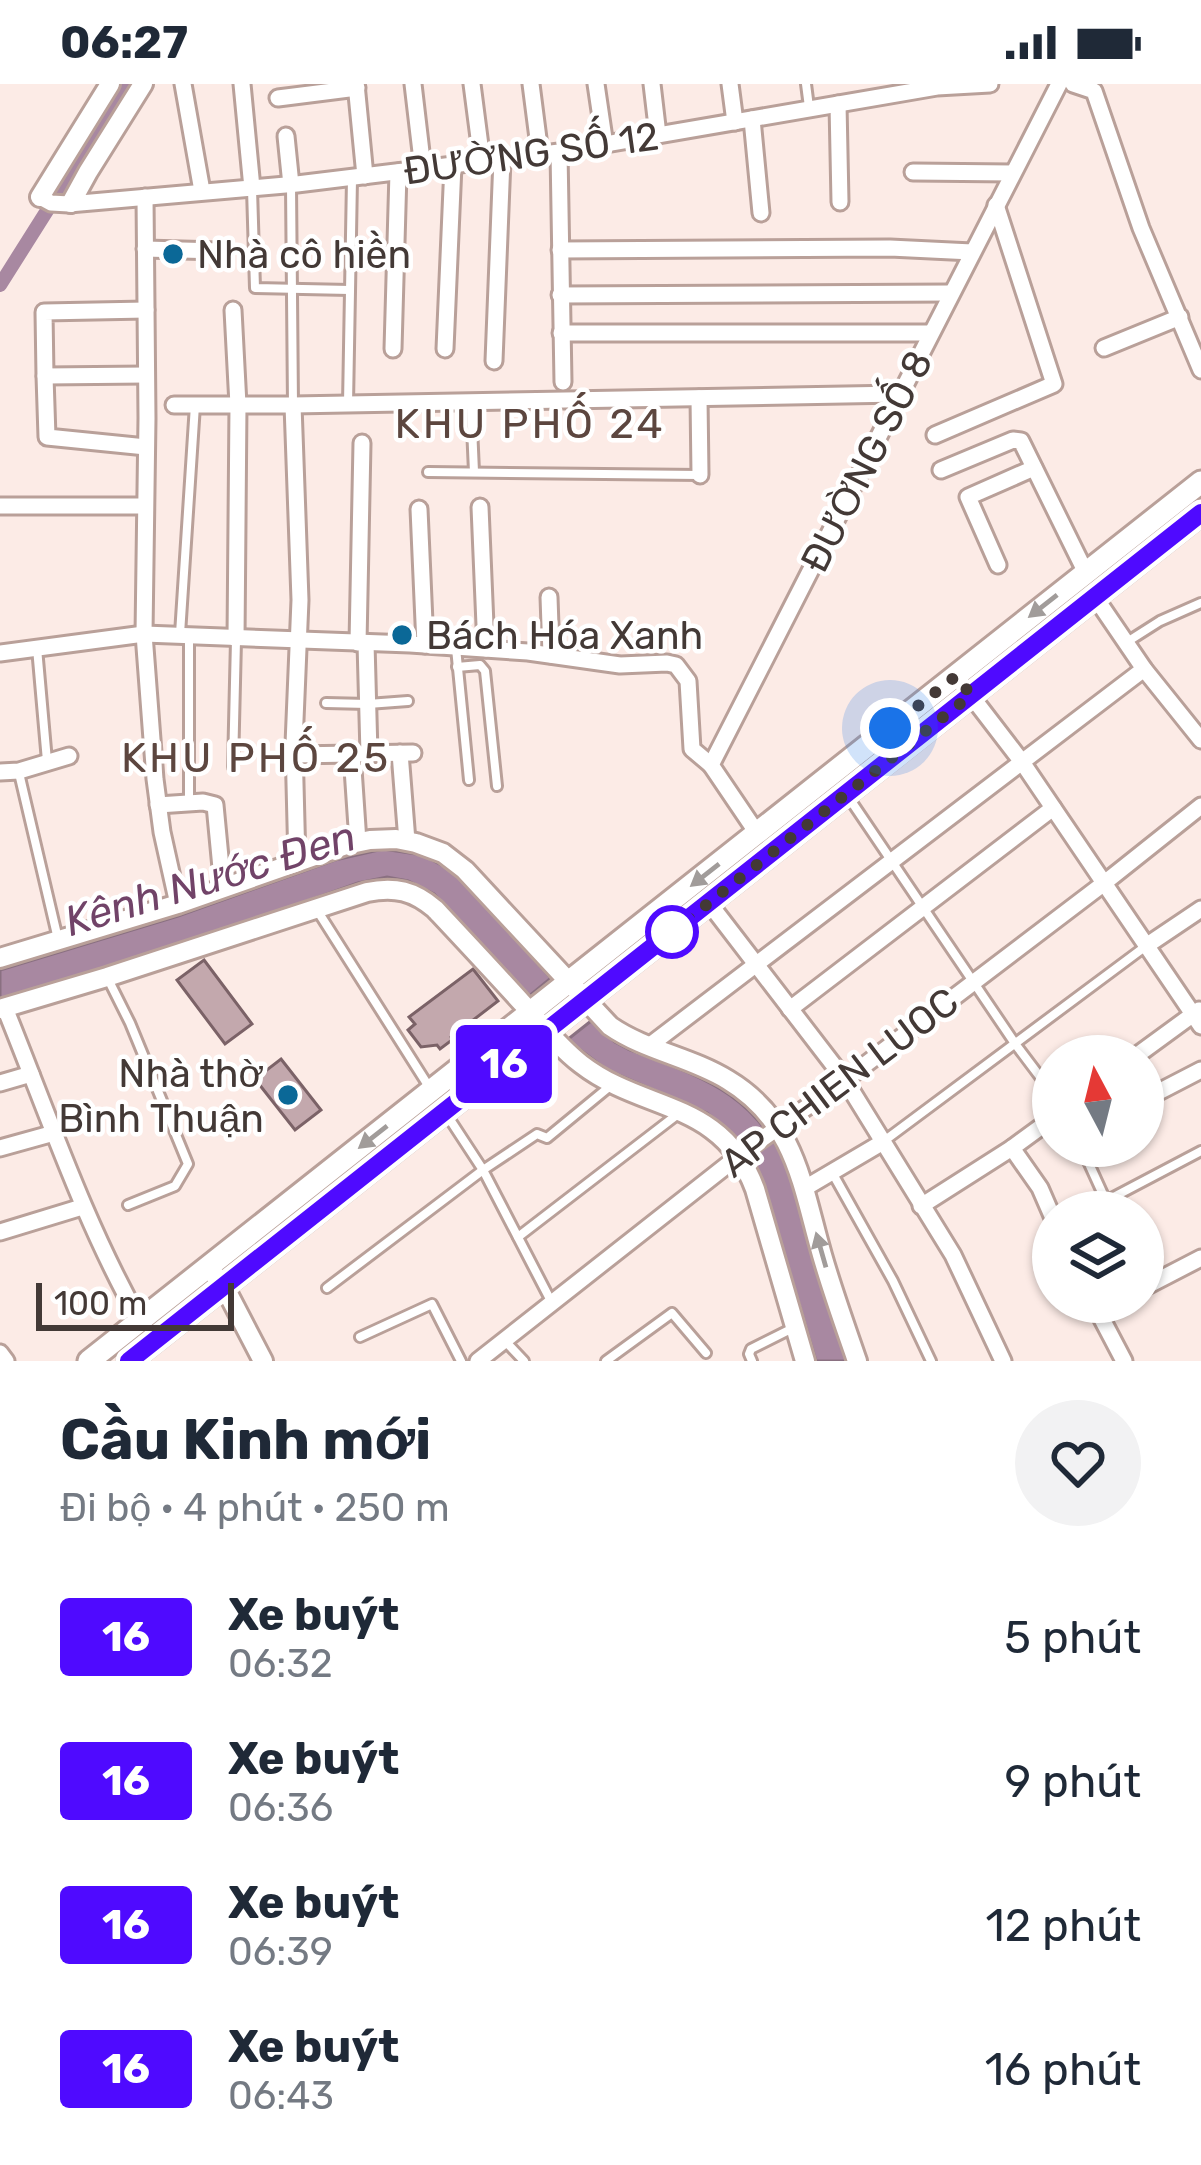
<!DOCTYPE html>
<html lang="vi">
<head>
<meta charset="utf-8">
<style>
	:root { --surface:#fff; --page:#f2f2f3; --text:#1f2937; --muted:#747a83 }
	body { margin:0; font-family:Rubik,sans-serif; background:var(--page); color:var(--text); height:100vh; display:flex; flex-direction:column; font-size:45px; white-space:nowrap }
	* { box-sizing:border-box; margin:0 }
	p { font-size:39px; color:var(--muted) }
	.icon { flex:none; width:66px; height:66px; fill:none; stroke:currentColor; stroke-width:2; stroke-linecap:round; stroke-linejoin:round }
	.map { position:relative; height:1277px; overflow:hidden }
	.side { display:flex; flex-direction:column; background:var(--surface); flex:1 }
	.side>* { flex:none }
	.badge { padding:0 24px; border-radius:9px; font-size:42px; line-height:78px }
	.needle { width:78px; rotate:353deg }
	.fabs { position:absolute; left:1032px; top:951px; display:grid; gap:24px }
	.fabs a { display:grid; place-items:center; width:132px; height:132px; border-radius:50%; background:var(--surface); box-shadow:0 3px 9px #0004; font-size:60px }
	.scale { position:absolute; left:36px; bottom:30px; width:198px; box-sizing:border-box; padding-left:12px; border:6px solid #433936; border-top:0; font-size:33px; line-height:42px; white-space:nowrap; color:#433936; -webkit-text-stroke:9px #fff; paint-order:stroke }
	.you { position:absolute; width:60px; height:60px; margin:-30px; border:9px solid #fff; border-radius:50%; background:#1a73e8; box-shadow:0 0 0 18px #1a73e833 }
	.map>.badge { position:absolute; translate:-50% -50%; box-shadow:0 0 0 6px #fff }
	.round { display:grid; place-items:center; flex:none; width:126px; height:126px; border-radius:63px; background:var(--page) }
	.overview { display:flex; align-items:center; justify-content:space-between; height:204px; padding:0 60px }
	h1 { font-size:57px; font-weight:700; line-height:90px }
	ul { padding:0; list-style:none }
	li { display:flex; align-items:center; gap:36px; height:144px; padding:0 60px }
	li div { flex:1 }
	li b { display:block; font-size:45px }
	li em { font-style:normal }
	li .badge { min-width:132px; font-weight:700; text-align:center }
	.status { display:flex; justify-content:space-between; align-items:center; height:84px; padding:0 60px; background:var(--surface); direction:ltr }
	.status svg { height:33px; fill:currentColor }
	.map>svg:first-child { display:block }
</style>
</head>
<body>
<div class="status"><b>06:27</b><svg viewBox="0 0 49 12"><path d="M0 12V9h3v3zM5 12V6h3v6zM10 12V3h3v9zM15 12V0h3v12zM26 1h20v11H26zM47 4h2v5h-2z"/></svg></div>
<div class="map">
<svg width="1201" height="1277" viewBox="0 0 1201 1277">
	<rect width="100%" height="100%" fill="#fcebe6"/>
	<g fill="#a888a1" stroke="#8a7081" stroke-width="3">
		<polygon points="383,765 423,771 456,789 551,894 528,913 434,810 408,797 387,793 358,799 206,853 0,915 0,886 178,832 335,776"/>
		<path d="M591,937L615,958L628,965C704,994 755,1008 790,1088L847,1277H816L762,1097L743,1063L729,1047L707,1029L607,986L567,956Z"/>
	</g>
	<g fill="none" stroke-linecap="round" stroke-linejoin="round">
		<polyline stroke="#a888a1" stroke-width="14" points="0,201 127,0"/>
	</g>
	<g fill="#c3a8ad" stroke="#7b6267" stroke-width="3">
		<polygon points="204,876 252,940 225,960 177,896"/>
		<polygon points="473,885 498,917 451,953 452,956 440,965 437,961 421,963 408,946 415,940 409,933"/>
		<polygon points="281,975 321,1026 295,1046 255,995"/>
	</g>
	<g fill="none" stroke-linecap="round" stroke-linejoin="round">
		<g stroke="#b9a099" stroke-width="14">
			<g id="service">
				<polyline points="806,0 809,23"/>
				<polyline points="291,102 293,321"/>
				<polyline points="252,105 255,204 350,206"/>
				<polyline points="348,320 352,95"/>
				<polyline points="471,320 474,388"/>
				<polyline points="428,388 700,391"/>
				<polyline points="180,550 195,321"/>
				<polyline points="1127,558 1160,537 1201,519"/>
				<polyline points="37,564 47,677"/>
				<polyline points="456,564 469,696"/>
				<polyline points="457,583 480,581 485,587 497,702"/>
				<polyline points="326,619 368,620 408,617"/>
				<polyline points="233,683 236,556"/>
				<polyline points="19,689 58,855"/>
				<polyline points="847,711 1016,961 1053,1010"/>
				<polyline points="189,718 189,554"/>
				<polyline points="317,826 431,1006"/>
				<polyline points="108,895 130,939 188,1080 175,1102 128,1121"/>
				<polyline points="447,1031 483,1086 551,1217"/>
				<polyline points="884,1057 1146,862"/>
				<polyline points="1081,1062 1106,1117 1201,1067"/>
				<polyline points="833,1090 893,1197 931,1277"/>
				<polyline points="518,1153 678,1030"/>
				<polyline points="327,1204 483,1086 537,1050 547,1054 609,1003"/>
				<polyline points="360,1253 432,1220 461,1277"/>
				<polyline points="505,1257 524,1277"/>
				<polyline points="606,1277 672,1229 706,1269"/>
				<polyline points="752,1277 749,1270 751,1265 791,1245"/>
			</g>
		</g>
		<g stroke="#b9a099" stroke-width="21">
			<g id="minor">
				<polyline points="183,0 202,107"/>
				<polyline points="242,0 252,104"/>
				<polyline points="356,0 365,92"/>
				<polyline points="413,0 423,85"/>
				<polyline points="472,0 482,77"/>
				<polyline points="531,0 540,70"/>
				<polyline points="596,0 605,61"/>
				<polyline points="652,0 658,51"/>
				<polyline points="730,0 735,38"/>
				<polyline points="1073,0 1094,7 1141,144 1201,286"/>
				<polyline points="278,14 357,4"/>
				<polyline points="838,20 840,118"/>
				<polyline points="752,35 761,129"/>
				<polyline points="286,52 291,101"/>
				<polyline points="559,68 563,298"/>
				<polyline points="913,88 1012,89"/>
				<polyline points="40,113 51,119 69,120 297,100 559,68 937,3 990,0"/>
				<polyline points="145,113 147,334 144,550 155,695 162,748 178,820"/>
				<polyline points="145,165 219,167"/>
				<polyline points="560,166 890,164 972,168"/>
				<polyline points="560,211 951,209"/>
				<polyline points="146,226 44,228 45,292 146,291"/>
				<polyline points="233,226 238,321 236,555"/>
				<polyline points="561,249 931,249"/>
				<polyline points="1104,264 1180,233"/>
				<polyline points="393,265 398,88"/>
				<polyline points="445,265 453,81"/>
				<polyline points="494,277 502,75"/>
				<polyline points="45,292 47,353 146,363"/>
				<polyline points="699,314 700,391"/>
				<polyline points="174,321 293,321 900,310"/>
				<polyline points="293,321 300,516 294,660 297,779"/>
				<polyline points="935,351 1054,300 996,121"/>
				<polyline points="941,386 1013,356 1021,357 1086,489"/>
				<polyline points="0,422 145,422"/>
				<polyline points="480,423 486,565"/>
				<polyline points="419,425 425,561"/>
				<polyline points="998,481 968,413 1034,384"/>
				<polyline points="549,513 551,571"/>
				<polyline points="1095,513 1144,585 1201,656"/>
				<polyline points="358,559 362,359"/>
				<polyline points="366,559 369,670"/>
				<polyline points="0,569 144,550 410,560 528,568 620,581 667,579 676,581 688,597 692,665 711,681"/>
				<polyline points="956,592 1022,678 1201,942"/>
				<polyline points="400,669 407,757"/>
				<polyline points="352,670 358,758"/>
				<polyline points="294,671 413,669"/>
				<polyline points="0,688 19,687 69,672"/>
				<polyline points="158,721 203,718 215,721 223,805"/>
				<polyline points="757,749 711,681 1059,0"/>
				<polyline points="709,819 845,996 953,1171 1003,1277"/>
				<polyline points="1146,862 1201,825"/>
				<path d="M5,924C48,1030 84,1138 140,1237"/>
				<polyline points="790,925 1053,724"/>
				<polyline points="649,962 1144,585"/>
				<polyline points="1136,972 1199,926"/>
				<polyline points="0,999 31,990"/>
				<polyline points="1143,1016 1201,986"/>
				<polyline points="0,1064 54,1049"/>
				<polyline points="1012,1064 1040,1104 1053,1134"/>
				<polyline points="805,1104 883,1058"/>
				<polyline points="921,1122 1012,1064 1053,1034"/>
				<polyline points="0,1148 82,1123"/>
				<polyline points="1143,1204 1201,1174"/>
				<polyline points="1093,1218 1124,1277"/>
				<polyline points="1098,1227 1115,1218"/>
				<polyline points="0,1269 6,1277"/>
				<polyline points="478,1277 745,1067 845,996 1103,800 1201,722"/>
			</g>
		</g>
		<g stroke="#b9a099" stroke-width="24">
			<g id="tertiary">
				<polyline points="40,113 110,0"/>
				<polyline points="71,119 88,88 143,0"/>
				<path d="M0,874L178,820L346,761L370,756L396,755L416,759L443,769L465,786L610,942C646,967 691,973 728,996C796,1037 802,1102 822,1171C832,1206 845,1242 857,1277"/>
				<path d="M0,925L107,893L367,808C395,802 414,807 435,825C464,856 494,888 523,920C541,940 559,963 581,980C644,1029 722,1015 755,1105L805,1277"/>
				<polyline points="208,1183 224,1202 263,1277"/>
			</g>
		</g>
		<g stroke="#b9a099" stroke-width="27">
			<g id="secondary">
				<polyline points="89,1277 1201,398"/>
				<polyline points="129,1277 1201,429"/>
			</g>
		</g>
		<use href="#service" stroke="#fff" stroke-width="8"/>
		<use href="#minor" stroke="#fff" stroke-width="15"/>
		<use href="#tertiary" stroke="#fff" stroke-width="18"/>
		<use href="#secondary" stroke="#fff" stroke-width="21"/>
	</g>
	<defs><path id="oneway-solid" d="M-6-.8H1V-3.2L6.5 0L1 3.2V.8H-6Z" transform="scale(3)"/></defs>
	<g fill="#a19c9a">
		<use href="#oneway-solid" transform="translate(1043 522) rotate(142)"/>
		<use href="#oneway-solid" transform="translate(705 791) rotate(142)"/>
		<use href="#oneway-solid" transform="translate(373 1053) rotate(142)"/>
		<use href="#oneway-solid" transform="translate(821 1166) rotate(-106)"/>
	</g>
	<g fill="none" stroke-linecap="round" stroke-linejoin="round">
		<g stroke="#fff" stroke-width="27">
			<polyline id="line" points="129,1277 1201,429"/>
		</g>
		<use href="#line" stroke="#4f0aff" stroke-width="18"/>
		<polyline stroke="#433936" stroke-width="12" stroke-dasharray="0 21.6" points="672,848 971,611 956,592 890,644"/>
	</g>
	<g fill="#0b6897" stroke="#fff" stroke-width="4.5">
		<circle cx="173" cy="170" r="12"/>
		<circle cx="402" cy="551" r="12"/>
		<circle cx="288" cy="1011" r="12"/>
	</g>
	<circle fill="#fff" stroke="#4f0aff" stroke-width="6" cx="672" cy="848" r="24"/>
	<g text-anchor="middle" stroke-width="9" stroke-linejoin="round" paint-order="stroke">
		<g font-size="39" fill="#433936" stroke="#fff">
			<text transform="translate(531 69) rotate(-8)" y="14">ĐƯỜNG SỐ 12</text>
			<text transform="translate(866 377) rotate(-63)" y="14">ĐƯỜNG SỐ 8</text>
			<text transform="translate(839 998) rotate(-37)" y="14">AP CHIEN LUOC</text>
		</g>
		<g font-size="39" fill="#433936" stroke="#fff" text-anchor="start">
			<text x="197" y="184">Nhà cô hiền</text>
			<text x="426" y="565">Bách Hóa Xanh</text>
			<text x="264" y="1003" text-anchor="end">Nhà thờ<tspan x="264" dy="45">Bình Thuận</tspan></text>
		</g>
		<g font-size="42" letter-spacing="3" fill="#5c463f" stroke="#fff">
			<text x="530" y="354">KHU PHỐ 24</text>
			<text x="256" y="688">KHU PHỐ 25</text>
		</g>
		<g font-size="42" font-style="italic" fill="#714368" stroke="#fff">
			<text transform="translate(210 794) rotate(-17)" y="15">Kênh Nước Đen</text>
		</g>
	</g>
</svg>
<div class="fabs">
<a><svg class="needle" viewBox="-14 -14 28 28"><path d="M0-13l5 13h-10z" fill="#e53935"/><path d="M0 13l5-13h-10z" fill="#747a83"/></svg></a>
<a><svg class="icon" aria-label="layers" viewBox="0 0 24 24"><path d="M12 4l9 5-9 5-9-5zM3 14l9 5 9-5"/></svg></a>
</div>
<div class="scale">100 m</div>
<div class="you" style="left:890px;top:644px"></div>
<b class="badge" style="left:504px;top:980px;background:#4f0aff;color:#fff">16</b>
</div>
<section class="side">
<div class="overview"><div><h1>Cầu Kinh mới</h1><p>Đi bộ · 4 phút · 250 m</p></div><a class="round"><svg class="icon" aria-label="heart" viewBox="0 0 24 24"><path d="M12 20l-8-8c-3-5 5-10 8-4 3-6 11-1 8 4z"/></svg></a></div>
<ul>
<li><span class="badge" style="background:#4f0aff;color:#fff">16</span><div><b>Xe buýt</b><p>06:32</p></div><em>5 phút</em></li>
<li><span class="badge" style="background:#4f0aff;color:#fff">16</span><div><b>Xe buýt</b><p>06:36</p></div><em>9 phút</em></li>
<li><span class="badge" style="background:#4f0aff;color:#fff">16</span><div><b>Xe buýt</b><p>06:39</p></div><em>12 phút</em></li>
<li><span class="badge" style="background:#4f0aff;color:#fff">16</span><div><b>Xe buýt</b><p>06:43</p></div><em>16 phút</em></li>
</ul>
</section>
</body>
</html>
